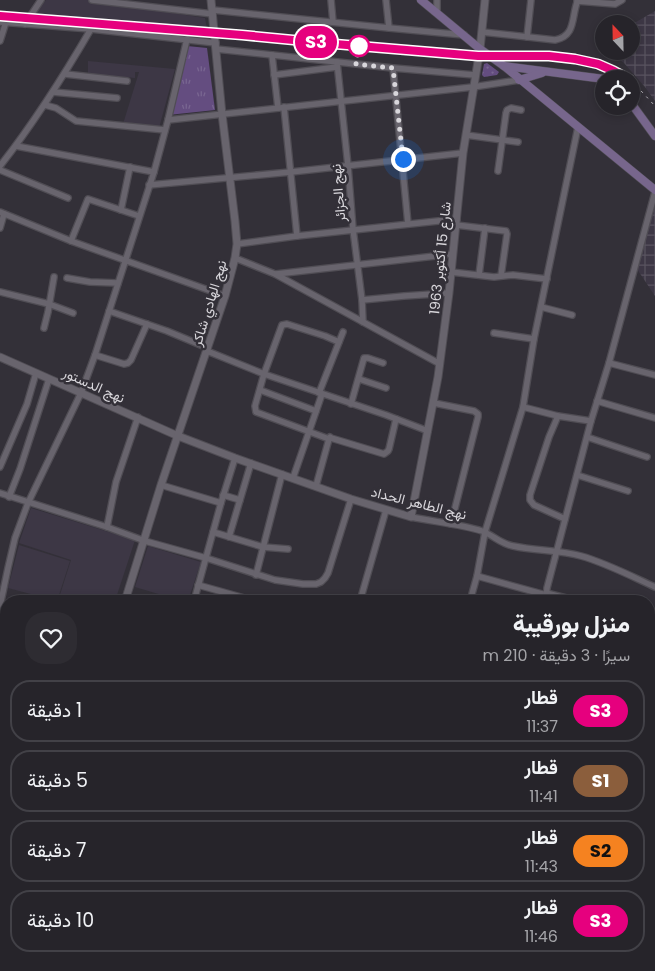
<!DOCTYPE html>
<html lang="ar">
<head>
<meta charset="utf-8">
<style>
	:root { --surface:#26242a; --page:#2e2c32; --text:#f1f3f6; --muted:#a4a4a8; --line:#424147 }
	body { margin:0; font-family:Poppins,Vazirmatn,sans-serif; background:var(--page); color:var(--text); direction:rtl; height:100vh; display:flex; flex-direction:column; font-size:19px; white-space:nowrap }
	* { box-sizing:border-box; margin:0 }
	p { font-size:16px; color:var(--muted) }
	.icon { flex:none; width:28px; height:28px; fill:none; stroke:currentColor; stroke-width:2; stroke-linecap:round; stroke-linejoin:round }
	.map { position:relative; flex:1; overflow:hidden; direction:ltr }
	.panel { position:absolute; left:0px; top:595px; width:655px; height:376px; display:flex; flex-direction:column; background:var(--surface); border-radius:20px 20px 0 0; box-shadow:0 2px 8px #0003,0 0 0 1px var(--line); direction:rtl }
	.panel>* { flex:none }
	.badge { padding:0 10px; border-radius:16px; font-size:18px; line-height:32px }
	.needle { width:32px; rotate:338deg }
	.fabs { position:absolute; left:595px; top:15px; display:grid; gap:10px }
	.fabs a { display:grid; place-items:center; width:45px; height:45px; border-radius:50%; background:var(--surface); box-shadow:0 2px 8px #0003,0 0 0 1px var(--line); font-size:25px }
	.you { position:absolute; width:25px; height:25px; margin:-12px; border:4px solid #fff; border-radius:50%; background:#1a73e8; box-shadow:0 0 0 8px #1a73e833 }
	.map>.badge { position:absolute; translate:-50% -50%; box-shadow:0 0 0 2px #fff }
	.round { display:grid; place-items:center; flex:none; width:52px; height:52px; border-radius:20px; background:var(--page) }
	.summary { display:flex; align-items:center; justify-content:space-between; height:85px; padding:0 25px }
	h1 { font-size:24px; font-weight:800; line-height:38px }
	ul { padding:0; list-style:none }
	li { display:flex; align-items:center; gap:15px; height:62px; margin:0 10px 8px; padding:0 15px; border:2px solid var(--line); border-radius:20px }
	li div { flex:1 }
	li b { display:block; font-size:19px }
	li em { font-style:normal }
	li .badge { min-width:55px; font-weight:700; text-align:center }
	.map>svg:first-child { display:block }
</style>
</head>
<body>
<div class="map">
<svg width="655" height="971" viewBox="0 0 655 971">
	<defs>
		<pattern id="industrial-grid" width="8" height="8" patternUnits="userSpaceOnUse" patternTransform="scale(1.25)"><rect width="8" height="8" fill="#3d3745"/><path d="M0 4h8M4 0v8" fill="none" stroke="#58535f"/></pattern>
		<pattern id="grass-dots" width="8" height="8" patternUnits="userSpaceOnUse" patternTransform="scale(1.25)"><rect width="8" height="8" fill="#644d80"/><path d="M2 2h.1M6 6h.1" fill="none" stroke="#796691" stroke-width="1.8" stroke-linecap="round"/></pattern>
		<pattern id="park-tufts" width="24" height="20" patternUnits="userSpaceOnUse" patternTransform="scale(1.25)"><rect width="24" height="20" fill="#644d80"/><path d="M3 7l-1-3M5 7V3M7 7l1-3M15 17l-1-3M17 17v-4M19 17l1-3" fill="none" stroke="#796691"/></pattern>
	</defs>
	<rect width="100%" height="100%" fill="#333038"/>
	<g fill="#3d3745">
		<polygon points="46,0 90,0 205,18 209,39 34,22 35,14"/>
		<polygon points="88,61 175,69 159,128 123,124 139,72 135,72 135,78 88,74"/>
		<polygon points="31,508 135,540 115,601 58,601 71,560 19,543"/>
		<polygon points="19,545 70,561 57,601 8,588"/>
		<polygon points="148,546 201,562 188,601 182,601 135,587"/>
	</g>
	<g fill="url(#industrial-grid)">
		<polygon points="655,11 655,101 645,87 624,63 608,51 631,51 631,25"/>
		<polygon points="655,206 655,296 637,269"/>
	</g>
	<polygon fill="url(#grass-dots)" points="487,63 499,72 497,75 484,77 482,75 484,64"/>
	<polygon fill="url(#park-tufts)" points="187,46 207,48 215,110 168,115"/>
	<g fill="none" stroke-linecap="round" stroke-linejoin="round">
		<g stroke="#504d54" stroke-width="8">
			<g id="minor">
				<polyline points="92,0 213,14"/>
				<polyline points="331,0 333,22"/>
				<polyline points="386,0 389,28"/>
				<polyline points="437,0 437,13"/>
				<polyline points="577,1 615,4 622,0"/>
				<polyline points="213,10 389,28 464,35"/>
				<polyline points="0,22 91,29 216,43"/>
				<polyline points="25,24 41,0"/>
				<path d="M482,32L555,40C577,36 571,15 578,0"/>
				<polyline points="527,37 531,0"/>
				<polyline points="0,41 6,22"/>
				<polyline points="216,49 393,68 475,75"/>
				<polyline points="272,55 278,108"/>
				<polyline points="337,62 348,166 353,229 362,300 363,322"/>
				<polyline points="393,68 408,224"/>
				<polyline points="65,74 127,81"/>
				<polyline points="274,75 337,67"/>
				<polyline points="53,92 117,98"/>
				<polyline points="45,105 56,108 76,121 165,130"/>
				<polyline points="284,107 297,236"/>
				<polyline points="168,120 473,87 519,80"/>
				<polyline points="466,135 518,142"/>
				<polyline points="16,146 154,172"/>
				<path d="M0,166C34,123 63,77 91,29"/>
				<polyline points="0,170 68,198"/>
				<polyline points="498,171 506,113 507,110 511,108 521,110"/>
				<polyline points="149,185 291,172 463,153"/>
				<polyline points="121,210 130,167"/>
				<polyline points="0,212 71,241 225,296"/>
				<polyline points="456,225 506,231 507,234 501,276"/>
				<polyline points="0,228 4,214"/>
				<polyline points="71,241 88,199 139,216"/>
				<polyline points="237,244 297,236 457,219"/>
				<polyline points="235,258 275,274 440,364"/>
				<polyline points="451,272 494,277 513,275 547,279"/>
				<polyline points="276,274 453,254"/>
				<polyline points="479,275 485,228"/>
				<polyline points="67,278 90,282 118,283"/>
				<polyline points="0,292 49,304 73,313"/>
				<polyline points="362,300 404,296 449,293"/>
				<polyline points="541,307 572,315"/>
				<polyline points="109,311 167,331 208,348"/>
				<polyline points="44,328 48,312 54,277"/>
				<polyline points="494,333 534,339"/>
				<polyline points="339,342 325,336 287,324 282,325 264,374 255,406 256,412 329,439 330,437 331,438 384,454 388,451 389,449 396,419"/>
				<polyline points="207,351 264,374 386,415 428,431"/>
				<polyline points="95,355 124,364 128,363 131,360 147,324"/>
				<polyline points="609,363 655,375"/>
				<polyline points="359,379 386,388"/>
				<polyline points="260,390 316,411"/>
				<polyline points="319,393 343,332"/>
				<polyline points="597,401 655,418"/>
				<polyline points="434,403 474,411 478,414 478,417 451,524"/>
				<polyline points="351,404 364,358 368,358 383,363"/>
				<polyline points="523,407 558,416 591,421"/>
				<polyline points="558,416 549,437 530,495 530,500 534,505 565,519"/>
				<polyline points="587,437 647,457"/>
				<polyline points="0,467 27,404 36,373"/>
				<polyline points="577,475 628,491"/>
				<polyline points="293,478 322,394"/>
				<polyline points="161,485 221,503"/>
				<polyline points="316,486 329,439"/>
				<polyline points="0,493 107,527 145,541 206,558 275,580 303,584 316,584 321,582 325,578 328,573 351,499"/>
				<polyline points="223,495 240,500"/>
				<polyline points="9,497 20,469 49,379"/>
				<path d="M411,517C435,522 460,524 482,531C493,535 501,544 513,546C536,551 559,550 581,556C606,563 631,576 655,587"/>
				<polyline points="107,527 116,482 138,417"/>
				<polyline points="213,532 263,547 288,549"/>
				<polyline points="229,537 251,463"/>
				<polyline points="256,575 282,474"/>
				<polyline points="477,576 546,595"/>
				<polyline points="198,585 255,601"/>
				<polyline points="546,593 578,601"/>
				<polyline points="194,601 221,503 235,458"/>
				<polyline points="360,601 386,510"/>
				<polyline points="470,601 477,576 485,532 523,407 534,339 578,127"/>
				<polyline points="546,601 547,588 591,421 609,363 655,192"/>
				<polyline points="0,606 8,568 15,538 28,503 81,393 95,355 154,172 168,120 187,39"/>
				<polyline points="0,616 6,618"/>
				<polyline points="649,632 655,635"/>
				<polyline points="0,642 6,644"/>
				<polyline points="0,679 3,669 6,667"/>
				<polyline points="0,706 6,709"/>
				<polyline points="649,708 655,710"/>
				<polyline points="0,730 6,732"/>
				<polyline points="649,746 655,748"/>
				<polyline points="0,753 6,755"/>
				<polyline points="0,798 6,779"/>
				<polyline points="0,817 6,819"/>
				<polyline points="651,831 655,820"/>
				<polyline points="0,839 6,842"/>
				<polyline points="0,870 6,852"/>
				<polyline points="649,881 655,884"/>
				<polyline points="0,905 6,907"/>
				<polyline points="269,965 273,971"/>
				<polyline points="376,967 392,971"/>
				<polyline points="416,971 418,965"/>
				<polyline points="474,971 476,965"/>
				<polyline points="602,971 604,965"/>
			</g>
		</g>
		<g stroke="#504d54" stroke-width="9">
			<g id="tertiary">
				<polyline points="0,357 178,436 235,458 351,499 411,517 438,377 449,293 463,153 480,49 485,0"/>
				<polyline points="125,601 161,485 225,296 235,258 237,244 235,221 222,114 211,0"/>
				<polyline points="4,971 6,965"/>
			</g>
		</g>
		<g stroke="#504d54" stroke-width="9">
			<g id="secondary">
				<polyline points="421,0 480,49 504,66 655,190"/>
				<polyline points="504,66 604,79"/>
				<polyline points="519,80 542,73"/>
				<polyline points="631,103 655,136"/>
			</g>
		</g>
		<use href="#minor" stroke="#68646d" stroke-width="5.5"/>
		<use href="#tertiary" stroke="#68646d" stroke-width="7"/>
		<use href="#secondary" stroke="#77668c" stroke-width="8"/>
		<g stroke="#b8b5bb" stroke-width="1" stroke-dasharray="2.5 5" stroke-linecap="butt">
			<polyline points="0,16 215,33 335,44 479,56 549,56 575,59 598,64 614,71 629,79"/>
			<polyline points="631,80 655,106"/>
		</g>
	</g>
	<g fill="none" stroke-linecap="round" stroke-linejoin="round">
		<g stroke="#fff" stroke-width="11">
			<polyline id="line" points="0,16 242,35 335,44 478,56 549,56 575,59 598,64 614,71 629,79"/>
		</g>
		<use href="#line" stroke="#e6007e" stroke-width="8"/>
		<polyline stroke="#d8d6db" stroke-width="5" stroke-dasharray="0 9" points="359,46 356,64 393,68 403,159"/>
	</g>
	<circle fill="#fff" stroke="#e6007e" stroke-width="2.5" cx="359" cy="46" r="10"/>
	<g text-anchor="middle" stroke-width="5" stroke-linejoin="round" paint-order="stroke">
		<g font-size="14" fill="#d8d6db" stroke="#333038">
			<text transform="translate(338 193) rotate(-95)" y="5">نهج الجزائر</text>
			<text transform="translate(440 258) rotate(-84)" y="5">شارع 15 أكتوبر 1963</text>
			<text transform="translate(209 303) rotate(-73)" y="5">نهج الهادي شاكر</text>
			<text transform="translate(94 385) rotate(24)" y="5">نهج الدستور</text>
			<text transform="translate(419 503) rotate(14)" y="5">نهج الطاهر الحداد</text>
		</g>
	</g>
</svg>
<div class="fabs">
<a><svg class="needle" viewBox="-14 -14 28 28"><path d="M0-13l5 13h-10z" fill="#e53935"/><path d="M0 13l5-13h-10z" fill="#a4a4a8"/></svg></a>
<a><svg class="icon" aria-label="locate" viewBox="0 0 24 24"><circle cx="12" cy="12" r="6"/><path d="M12 2v4M12 18v4M2 12h4M18 12h4"/></svg></a>
</div>
<div class="you" style="left:403px;top:159px"></div>
<b class="badge" style="left:316px;top:42px;background:#e6007e;color:#fff">S3</b>
<section class="panel">
<div class="summary"><div><h1>منزل بورقيبة</h1><p>سيرًا · 3 دقيقة · 210 m</p></div><a class="round"><svg class="icon" aria-label="heart" viewBox="0 0 24 24"><path d="M12 20l-8-8c-3-5 5-10 8-4 3-6 11-1 8 4z"/></svg></a></div>
<ul>
<li><span class="badge" style="background:#e6007e;color:#fff">S3</span><div><b>قطار</b><p>11:37</p></div><em>1 دقيقة</em></li>
<li><span class="badge" style="background:#8b5e3c;color:#fff">S1</span><div><b>قطار</b><p>11:41</p></div><em>5 دقيقة</em></li>
<li><span class="badge" style="background:#f58220;color:#111">S2</span><div><b>قطار</b><p>11:43</p></div><em>7 دقيقة</em></li>
<li><span class="badge" style="background:#e6007e;color:#fff">S3</span><div><b>قطار</b><p>11:46</p></div><em>10 دقيقة</em></li>
</ul>
</section>
</div>
</body>
</html>
